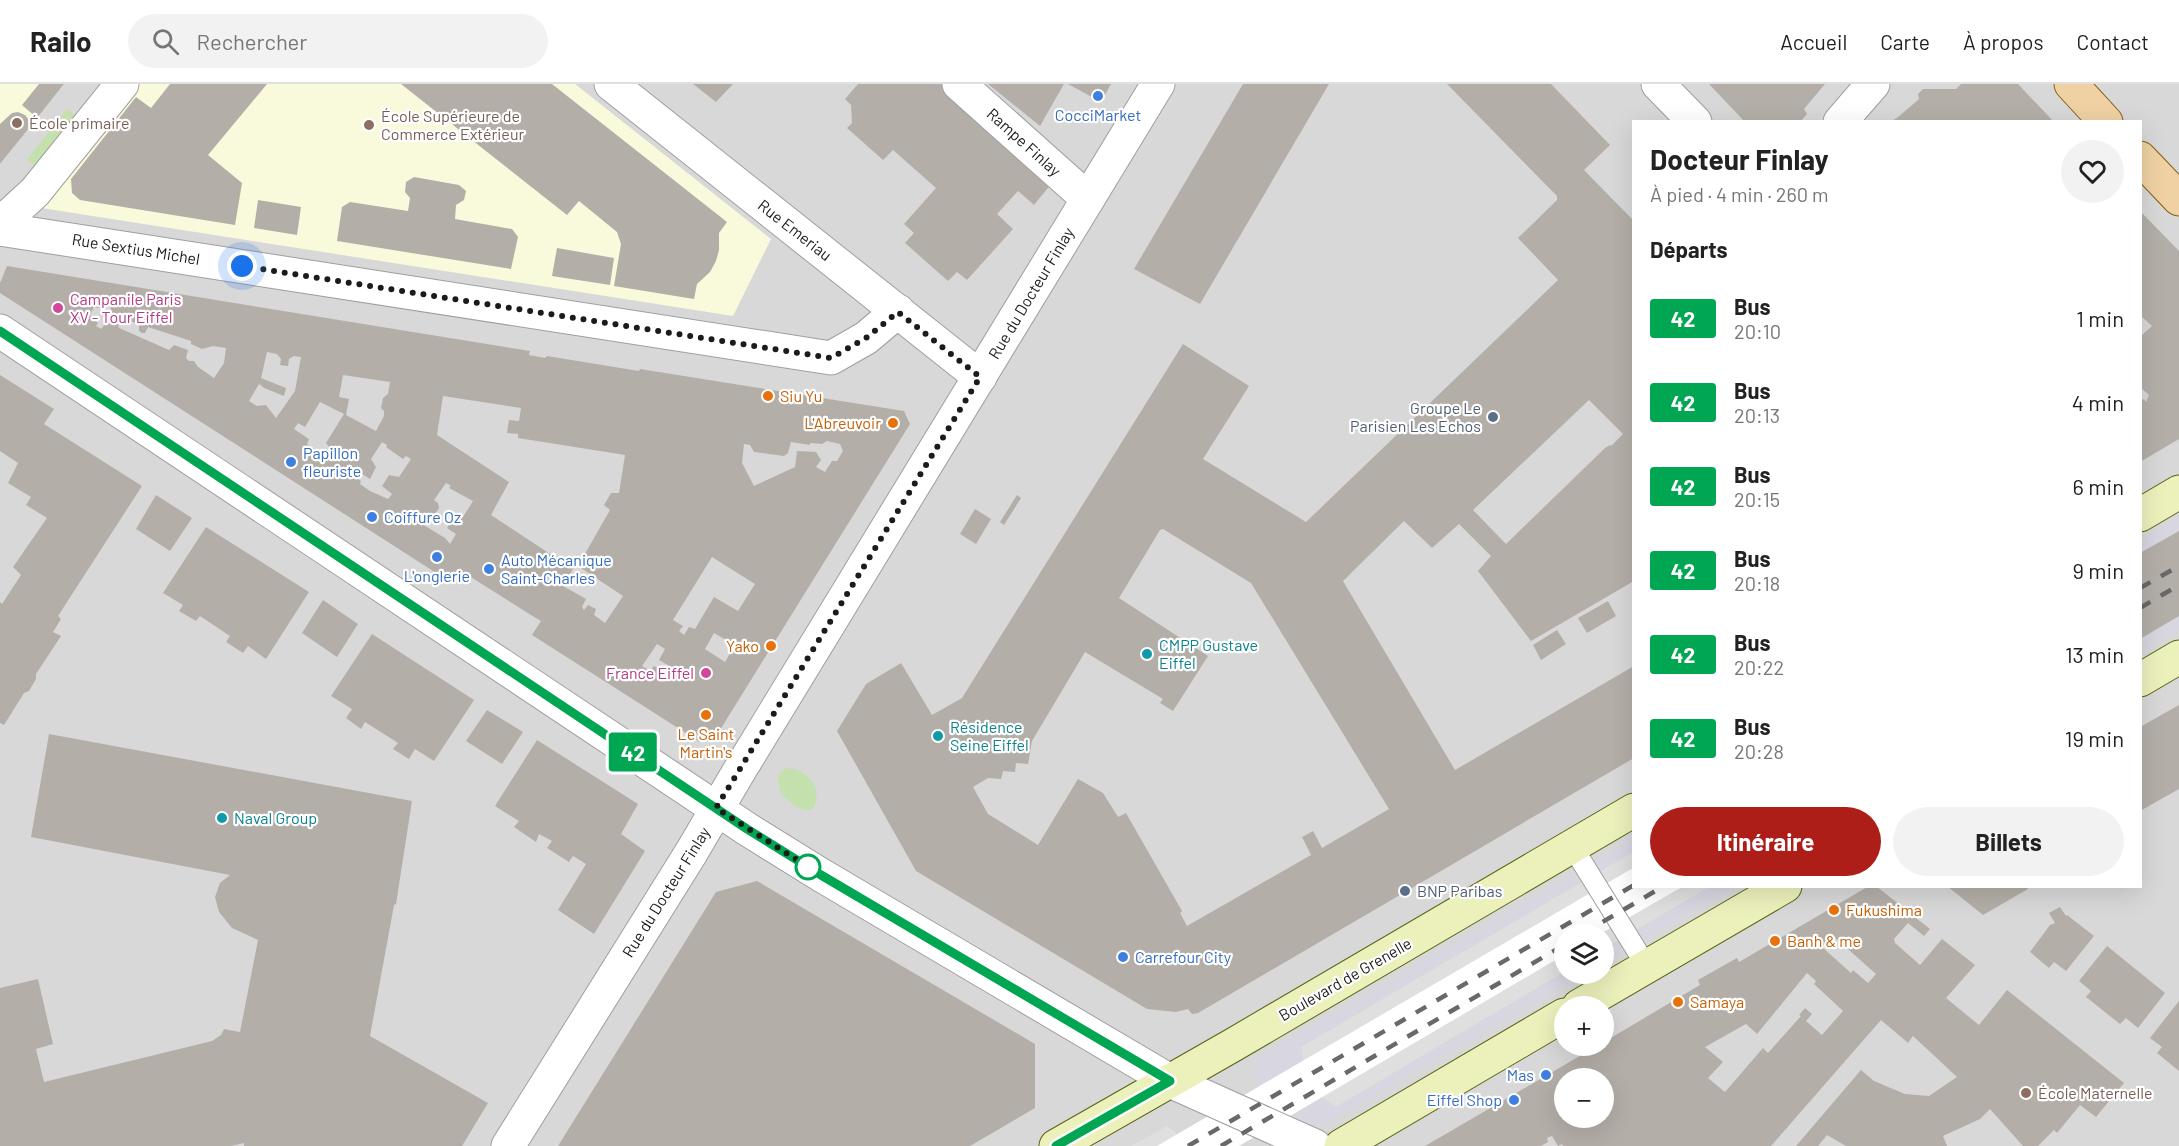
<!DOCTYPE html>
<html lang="fr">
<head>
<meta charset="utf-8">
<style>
	:root { --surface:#fff; --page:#f2f2f2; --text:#222; --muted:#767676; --line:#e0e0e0; --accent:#ae1e18 }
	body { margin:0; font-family:Barlow,sans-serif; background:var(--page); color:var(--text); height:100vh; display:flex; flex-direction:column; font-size:22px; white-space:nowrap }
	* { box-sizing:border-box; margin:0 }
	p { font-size:20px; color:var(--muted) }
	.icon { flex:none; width:33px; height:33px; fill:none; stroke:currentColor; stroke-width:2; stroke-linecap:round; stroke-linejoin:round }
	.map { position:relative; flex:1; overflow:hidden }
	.details { position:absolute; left:1632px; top:36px; width:510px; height:768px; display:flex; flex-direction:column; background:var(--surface); border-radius:0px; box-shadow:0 6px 24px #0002 }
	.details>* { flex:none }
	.badge { padding:0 12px; border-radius:4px; font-size:21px; line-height:39px }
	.buttons { position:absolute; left:1554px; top:840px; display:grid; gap:12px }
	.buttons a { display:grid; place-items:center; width:60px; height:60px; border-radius:50%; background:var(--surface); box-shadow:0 6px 24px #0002; font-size:30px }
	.you { position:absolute; width:30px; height:30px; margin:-15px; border:4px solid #fff; border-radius:50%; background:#1a73e8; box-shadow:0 0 0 9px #1a73e833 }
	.map>.badge { position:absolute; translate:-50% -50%; box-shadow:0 0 0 3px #fff }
	h2 { padding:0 18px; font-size:22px; line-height:54px }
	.round { display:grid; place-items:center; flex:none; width:63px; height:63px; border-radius:32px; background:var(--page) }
	.summary { display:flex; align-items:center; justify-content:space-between; height:102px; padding:0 18px }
	h1 { font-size:28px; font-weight:700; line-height:45px }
	.button { display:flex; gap:12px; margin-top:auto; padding:12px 18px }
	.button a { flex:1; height:69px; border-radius:36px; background:var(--accent); color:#fff; font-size:24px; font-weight:700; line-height:69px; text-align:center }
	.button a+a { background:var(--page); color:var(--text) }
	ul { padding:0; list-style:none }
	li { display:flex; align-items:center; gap:18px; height:84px; padding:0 18px }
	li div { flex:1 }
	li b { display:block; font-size:22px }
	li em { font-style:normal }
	li .badge { min-width:66px; font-weight:700; text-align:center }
	header { display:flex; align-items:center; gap:36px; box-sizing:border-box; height:84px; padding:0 30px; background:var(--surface); border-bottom:2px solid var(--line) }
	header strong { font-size:28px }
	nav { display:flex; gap:33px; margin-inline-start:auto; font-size:21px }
	.search { width:420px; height:54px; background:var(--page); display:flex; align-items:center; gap:15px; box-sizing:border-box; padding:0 21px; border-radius:33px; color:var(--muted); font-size:22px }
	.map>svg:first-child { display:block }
</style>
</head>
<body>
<header>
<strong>Railo</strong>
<div class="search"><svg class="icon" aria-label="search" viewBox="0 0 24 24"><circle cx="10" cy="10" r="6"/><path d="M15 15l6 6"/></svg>Rechercher</div>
<nav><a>Accueil</a><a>Carte</a><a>À propos</a><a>Contact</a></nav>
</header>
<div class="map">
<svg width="2179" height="1062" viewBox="0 0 2179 1062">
	<rect width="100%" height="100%" fill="#ebe9e2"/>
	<path fill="#d9d8d8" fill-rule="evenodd" d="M0,0H2179V1062H0ZM1634,38H2140V802H1634ZM1564,850H1604V890H1564ZM1564,922H1604V962H1564ZM1564,994H1604V1034H1564Z"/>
	<g fill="#f9fadc">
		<polygon points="0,0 64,0 0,80"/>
		<polygon points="134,0 575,0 771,155 733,232 35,123"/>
	</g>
	<g fill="#c4e0ad">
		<polygon points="67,25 83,38 44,88 27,76"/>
		<path d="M787,684C808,685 824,705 813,725C800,730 789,717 780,708L778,696L780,688Z"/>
	</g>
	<g fill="#dfdfdf">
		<polygon points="1633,768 1634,802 1709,803 1604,865 1604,850 1564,850 1564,888 1335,1024 1306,1001 1301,963"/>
		<polygon points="1167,1042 1178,1051 1182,1062 1131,1062"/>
	</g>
	<g fill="#d7d6e1">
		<polygon points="2179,433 2179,545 2141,566 2141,456"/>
		<polygon points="1633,755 1633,768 1301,962 1306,1001 1336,1023 1564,888 1564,890 1585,890 1325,1040 1313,1041 1302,1039 1259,1003 1254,996 1255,978 1258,974"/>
		<polygon points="1709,803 1734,803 1604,879 1604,865"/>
	</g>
	<polygon fill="#fff" points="1633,784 1634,802 1682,803 1600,850 1564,850 1564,871 1239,1062 1157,1062"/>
	<g fill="#b4aea8" fill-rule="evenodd">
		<polygon points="39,0 64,0 37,34 22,21"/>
		<polygon points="170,0 267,0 208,71 242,99 235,141 80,116 72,109 71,95 136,13 151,24"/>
		<polygon points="401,0 552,0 727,138 719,149 719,166 716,177 710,188 697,200 694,215 614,202 621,160 617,148 579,117 567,131"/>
		<polygon points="693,0 733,0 716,18"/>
		<polygon points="858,0 941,0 1052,99 1034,121 1018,107 997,130 1013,145 967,196 957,188 948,197 905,159 914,149 904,140 936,104 893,66 883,76 847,44 852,39 851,21 845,15"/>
		<polygon points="988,0 1064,0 1040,42"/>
		<polygon points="1068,0 1111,0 1101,18"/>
		<polygon points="1243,0 1329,0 1200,220 1134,185"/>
		<path d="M1447,0H1551L1610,61L1584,86L1634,137V497L1531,557L1478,487L1491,472L1459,440L1432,464L1404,437L1343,497L1455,686L1634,582V674L1198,929L1192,930L1188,925L1176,928L1147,925L916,787L837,647L866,600L901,579L932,631L962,614L1183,260L1249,302L1203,375L1306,438L1558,196L1518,154L1557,116V112ZM1589,316L1623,350L1611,362L1610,361L1605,364L1506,460L1473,426ZM1163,445L1251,499L1389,725L1322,764L1313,747L1302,753L1311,771L1187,842L1180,829L1182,827L1126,729L1118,733L1103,709L1078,695L1038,761L988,730L973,703L988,694L1001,695L1003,687L1015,688L1016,679L1028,680L1032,657L1085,568L1163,615L1160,619L1173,627L1208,572L1119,514L1160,446Z"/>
		<polygon points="1709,0 1825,0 1804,25 1807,30 1800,38 1745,38"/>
		<polygon points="1961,0 2018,0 2054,38 1890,38 1897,34 1919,15 1918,10 1923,5 1956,5"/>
		<polygon points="12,29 18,28 25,31 28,35 29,44 0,80 0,40"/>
		<polygon points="414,93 459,101 466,107 464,116 456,121 455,135 512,145 518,153 511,185 337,157 342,123 350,118 408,127 410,114 405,108 406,98"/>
		<polygon points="258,116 301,123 297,151 254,144"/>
		<polygon points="2140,127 2179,167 2179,355 2140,378 2140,317 2144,315 2146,318 2149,311 2140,303 2140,253 2152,242 2140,231"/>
		<polygon points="557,164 614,174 610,201 552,192"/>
		<path d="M7,182L530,267L529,271L545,274L547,272L639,287L640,285L904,327L910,340L715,654L700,658L532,551L541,537L531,531L458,485L450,498L444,494L0,209V199ZM106,221H111L110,234L101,245L96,242L98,239L90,231L94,223L104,225ZM127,236L139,240V247L142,249H145L148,243L191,257V260L202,265L213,262L226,264L224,279L214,294L198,283L194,277H189L186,274L188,266L174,261L169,266L119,244L118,240H125ZM267,268L277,270L281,275L280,281L286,282H288L289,275L294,272L301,273L295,307L276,334L266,321L257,322L249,317L259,300L264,304L284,312L286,304L261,294ZM343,291L390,298L388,310L383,314L381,324L384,327V332L376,347L346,331L349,315L339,313ZM443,312L521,324L519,337L509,336L507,349L518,350V354L625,371L619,409H611L604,421L610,426L578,482L623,512L605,539L594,531L596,525L588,521L584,526L582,523L586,515L563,502L573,485L491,431L509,398L437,351ZM320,318L344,330L326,359L330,364L324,376L314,369L315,365L307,360L309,355L294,345L298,339L305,343ZM827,357L840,360L843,367L837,377H832L825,388L816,383L821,376L816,368L797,367L795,383L754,402L742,379L744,360L750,361L754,368L784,372L788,369L791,358L810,361V359L822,360ZM382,358L387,361L386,363L403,375L406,372L411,375L399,393L389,391L382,402L392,410L388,415L370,407L360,400L361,397L355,393L359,388L370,395L376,383L371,375ZM446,399L451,402L449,404L473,417L463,433L454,432L447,444L456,450L450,460L445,454L417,437L422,429L432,435L439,424L438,419L434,416ZM712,473L755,500L738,527L714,513L695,545L689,543L684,551L679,547L683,542L673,536ZM714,549L735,561L725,578L705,565ZM657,560L665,565L659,576L673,584L670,590L654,582L650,587L642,582Z"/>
		<polygon points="0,291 54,325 44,340 142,402 58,532 61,535 53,548 61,552 36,590 36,595 29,607 24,609 4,641 0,639 0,518 2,520 21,491 13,483 47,434 26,421 31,413 8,399 18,379 0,367"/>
		<polygon points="156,411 192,434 170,467 136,445"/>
		<polygon points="1017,411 1021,414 1004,441 1000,438"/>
		<polygon points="975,425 991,435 976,460 960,450"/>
		<polygon points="206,443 309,508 266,575 248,562 243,569 226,558 230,552 200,532 196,537 179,527 183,521 163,509"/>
		<polygon points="2179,447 2179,532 2140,555 2140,469"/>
		<polygon points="323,516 358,540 337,573 302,549"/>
		<polygon points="1608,517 1616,532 1587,549 1578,534"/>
		<polygon points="1557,546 1566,560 1541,576 1533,561"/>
		<polygon points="372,550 474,616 434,677 415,665 409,675 393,665 398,659 365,638 361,645 346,634 352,625 331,612"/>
		<polygon points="2179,621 2179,705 2140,727 2140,643"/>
		<polygon points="487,626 523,648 502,680 466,657"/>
		<polygon points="49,650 412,717 396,820 394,821 370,952 488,1019 462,1062 244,1062 244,1059 231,1062 0,1062 0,904 38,895 53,960 36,965 44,998 212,957 221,951 224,945 240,948 258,856 232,844 219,828 215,813 220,799 230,791 31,753"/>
		<polygon points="537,656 638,720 621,750 645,767 594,850 558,826 586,780 573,772 569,778 547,764 552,757 539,750 536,758 514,743 519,737 495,722"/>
		<polygon points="757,797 1035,960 1035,1024 970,1062 558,1062 716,808"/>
		<path d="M1869,802H1876L1930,845L1924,852L1908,839L1894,855L1895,859L1920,881L1942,855L1975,881L1946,914L1979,941L2007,906L2124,999L2096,1033L2080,1021L2057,1049L2054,1046L2038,1062H2023L1990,1025L1980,1035L1943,1052L1947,1062H1846L1827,1051L1818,1062H1796L1861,986L1874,997L1905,1010L1929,1012L1957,993L1913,952L1908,959L1881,936L1771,1062H1563L1562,1060L1558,1062L1552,1052L1547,1054L1548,1058L1541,1062H1425L1597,962H1604V958L1700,901L1698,896L1737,874L1739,878ZM1832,851L1876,890L1868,899L1853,886L1851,889L1822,863ZM1807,889L1816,897L1814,900L1843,927L1822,951L1806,937L1812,930L1805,924L1799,931L1801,932L1768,969L1763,964L1725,1008L1708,994L1723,978L1705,963L1746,940L1757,950ZM1564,994H1604V1034H1592L1594,1037L1582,1044L1576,1034H1564Z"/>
		<polygon points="1947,802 2027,802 2028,805 1983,831"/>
		<polygon points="2060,823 2066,832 2067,831 2094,852 2066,887 2054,878 2049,884 2030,868 2050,841 2055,839 2049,829"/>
		<polygon points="2107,862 2165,909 2138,944 2126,934 2120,940 2086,913 2091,907 2079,897"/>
		<polygon points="2179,917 2179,987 2157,969 2162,963 2150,954"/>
	</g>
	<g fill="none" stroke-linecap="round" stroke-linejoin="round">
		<g stroke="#9f9f9f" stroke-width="22">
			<polyline id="lane" points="1572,762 1647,883"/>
		</g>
		<g stroke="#9f9f9f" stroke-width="35">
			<g id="street">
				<polyline points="611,0 980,293"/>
				<polyline points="959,0 1088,115"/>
				<polyline points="1658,0 1695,38"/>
				<polyline points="1840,38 1873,0"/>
				<polyline points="0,140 35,108 122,0"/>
				<polyline points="0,145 831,274 866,254 898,227"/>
				<polyline points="0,247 747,745 821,791 1170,997 1315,1062"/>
				<polyline points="508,1062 691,769 741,684 1158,0"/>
			</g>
		</g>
		<g stroke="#576312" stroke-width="35">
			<g id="secondary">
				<polyline points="2140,431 2179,408"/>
				<polyline points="2140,596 2179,573"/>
				<polyline points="1579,922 1785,802"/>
				<polyline points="1056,1062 1233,961 1634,726"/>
				<polyline points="1341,1062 1564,931"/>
			</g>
		</g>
		<g stroke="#806012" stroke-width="35">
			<g id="primary">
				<polyline points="2071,0 2106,38"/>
				<polyline points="2140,74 2179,115"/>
			</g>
		</g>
		<use href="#lane" stroke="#fff" stroke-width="20"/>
		<use href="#street" stroke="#fff" stroke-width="33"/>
		<use href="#secondary" stroke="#ecf0bb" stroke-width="33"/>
		<use href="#primary" stroke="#efd1a3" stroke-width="33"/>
		<g stroke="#696969" stroke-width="4.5" stroke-dasharray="12 12" stroke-linecap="butt">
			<polyline points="2140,504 2179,482"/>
			<polyline points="2140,524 2179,501"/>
			<polyline points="1582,850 1664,802"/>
			<polyline points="1188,1062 1634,801"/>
			<polyline points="1221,1062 1564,861"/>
		</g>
	</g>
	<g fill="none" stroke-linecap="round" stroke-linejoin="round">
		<g stroke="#fff" stroke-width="14">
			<polyline id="line" points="0,247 747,745 821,791 1170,997 1056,1062"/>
		</g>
		<use href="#line" stroke="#00a651" stroke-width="9"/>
		<polyline stroke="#1b1b1b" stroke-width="6" stroke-dasharray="0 10.8" points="242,182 831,274 866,254 898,228 980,293 716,724 808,783"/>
	</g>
	<g fill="#3f7fe0" stroke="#fff" stroke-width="2">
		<circle cx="1098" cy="12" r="6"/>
		<circle cx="291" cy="378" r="6"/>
		<circle cx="372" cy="433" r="6"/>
		<circle cx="437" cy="473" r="6"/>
		<circle cx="489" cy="485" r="6"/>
		<circle cx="1123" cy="873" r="6"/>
		<circle cx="1546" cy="991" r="6"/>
		<circle cx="1514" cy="1016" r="6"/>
	</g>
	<g fill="#8d6e63" stroke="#fff" stroke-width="2">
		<circle cx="17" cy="39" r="6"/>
		<circle cx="369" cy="41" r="6"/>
		<circle cx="2026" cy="1009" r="6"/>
	</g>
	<g fill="#d1479c" stroke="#fff" stroke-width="2">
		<circle cx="58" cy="224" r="6"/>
		<circle cx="706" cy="589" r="6"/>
	</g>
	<g fill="#e8710a" stroke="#fff" stroke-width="2">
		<circle cx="768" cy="312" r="6"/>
		<circle cx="893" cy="339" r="6"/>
		<circle cx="771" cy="562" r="6"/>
		<circle cx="706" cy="631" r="6"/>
		<circle cx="1834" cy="826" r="6"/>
		<circle cx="1775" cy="857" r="6"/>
		<circle cx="1678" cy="918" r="6"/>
	</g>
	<g fill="#5c6f8a" stroke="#fff" stroke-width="2">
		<circle cx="1493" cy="333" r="6"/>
		<circle cx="1405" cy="807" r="6"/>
	</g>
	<g fill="#0f9aa8" stroke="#fff" stroke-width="2">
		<circle cx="1147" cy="570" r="6"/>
		<circle cx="938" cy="652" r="6"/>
		<circle cx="222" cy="734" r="6"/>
	</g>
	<circle fill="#fff" stroke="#00a651" stroke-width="3" cx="808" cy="783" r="12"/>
	<g text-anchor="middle" stroke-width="4.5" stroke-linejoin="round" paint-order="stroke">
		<g font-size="16" fill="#366cbe" stroke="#fff" text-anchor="start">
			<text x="1098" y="37" text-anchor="middle">CocciMarket</text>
			<text x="303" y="375">Papillon<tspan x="303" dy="18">fleuriste</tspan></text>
			<text x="384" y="439">Coiffure Oz</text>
			<text x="501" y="482">Auto Mécanique<tspan x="501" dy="18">Saint-Charles</tspan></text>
			<text x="437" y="498" text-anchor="middle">L'onglerie</text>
			<text x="1135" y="879">Carrefour City</text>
			<text x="1534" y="997" text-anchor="end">Mas</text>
			<text x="1502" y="1022" text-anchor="end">Eiffel Shop</text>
		</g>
		<g font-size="16" fill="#785e54" stroke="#fff" text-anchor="start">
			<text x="381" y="38">École Supérieure de<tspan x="381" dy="18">Commerce Extérieur</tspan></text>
			<text x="29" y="45">École primaire</text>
			<text x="2038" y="1015">École Maternelle</text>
		</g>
		<g font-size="16" fill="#1b1b1b" stroke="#fff">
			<text transform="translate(1024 58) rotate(42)" y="6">Rampe Finlay</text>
			<text transform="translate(795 146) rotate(38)" y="6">Rue Emeriau</text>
			<text transform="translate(136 165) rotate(9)" y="6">Rue Sextius Michel</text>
			<text transform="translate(1031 209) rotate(-59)" y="6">Rue du Docteur Finlay</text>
			<text transform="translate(666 808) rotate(-58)" y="6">Rue du Docteur Finlay</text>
			<text transform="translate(1345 895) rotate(-30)" y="6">Boulevard de Grenelle</text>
		</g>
		<g font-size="16" fill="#b23c85" stroke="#fff" text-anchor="start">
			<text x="70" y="221">Campanile Paris<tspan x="70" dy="18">XV - Tour Eiffel</tspan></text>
			<text x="694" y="595" text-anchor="end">France Eiffel</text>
		</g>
		<g font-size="16" fill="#c56008" stroke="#fff" text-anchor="start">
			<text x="780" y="318">Siu Yu</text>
			<text x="881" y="345" text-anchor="end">L'Abreuvoir</text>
			<text x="759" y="568" text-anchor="end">Yako</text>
			<text x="706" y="656" text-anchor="middle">Le Saint<tspan x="706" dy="18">Martin's</tspan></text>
			<text x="1846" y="832">Fukushima</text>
			<text x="1787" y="863">Banh &amp; me</text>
			<text x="1690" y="924">Samaya</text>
		</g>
		<g font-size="16" fill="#4e5e75" stroke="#fff" text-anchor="end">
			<text x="1481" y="330">Groupe Le<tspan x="1481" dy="18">Parisien Les Echos</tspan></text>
			<text x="1417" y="813" text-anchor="start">BNP Paribas</text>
		</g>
		<g font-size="16" fill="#0d838f" stroke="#fff" text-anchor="start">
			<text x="1159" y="567">CMPP Gustave<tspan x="1159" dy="18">Eiffel</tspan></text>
			<text x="950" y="649">Résidence<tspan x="950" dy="18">Seine Eiffel</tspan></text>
			<text x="234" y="740">Naval Group</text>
		</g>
	</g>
</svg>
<div class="buttons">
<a><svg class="icon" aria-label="layers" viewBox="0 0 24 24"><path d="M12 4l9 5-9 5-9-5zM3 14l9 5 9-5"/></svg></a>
<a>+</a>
<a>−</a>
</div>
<div class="you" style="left:242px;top:182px"></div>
<b class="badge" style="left:633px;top:668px;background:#00a651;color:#fff">42</b>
<section class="details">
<div class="summary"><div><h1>Docteur Finlay</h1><p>À pied · 4 min · 260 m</p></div><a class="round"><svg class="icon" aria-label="heart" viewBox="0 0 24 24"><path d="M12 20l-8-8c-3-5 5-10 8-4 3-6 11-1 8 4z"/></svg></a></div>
<h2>Départs</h2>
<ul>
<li><span class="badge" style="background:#00a651;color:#fff">42</span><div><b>Bus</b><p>20:10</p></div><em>1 min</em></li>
<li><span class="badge" style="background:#00a651;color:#fff">42</span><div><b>Bus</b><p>20:13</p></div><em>4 min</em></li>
<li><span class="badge" style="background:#00a651;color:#fff">42</span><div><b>Bus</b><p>20:15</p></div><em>6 min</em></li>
<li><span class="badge" style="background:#00a651;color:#fff">42</span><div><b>Bus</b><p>20:18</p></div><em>9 min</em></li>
<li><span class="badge" style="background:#00a651;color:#fff">42</span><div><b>Bus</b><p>20:22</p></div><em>13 min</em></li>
<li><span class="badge" style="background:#00a651;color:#fff">42</span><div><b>Bus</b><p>20:28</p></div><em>19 min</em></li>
</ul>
<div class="button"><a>Itinéraire</a><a>Billets</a></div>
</section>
</div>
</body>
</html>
